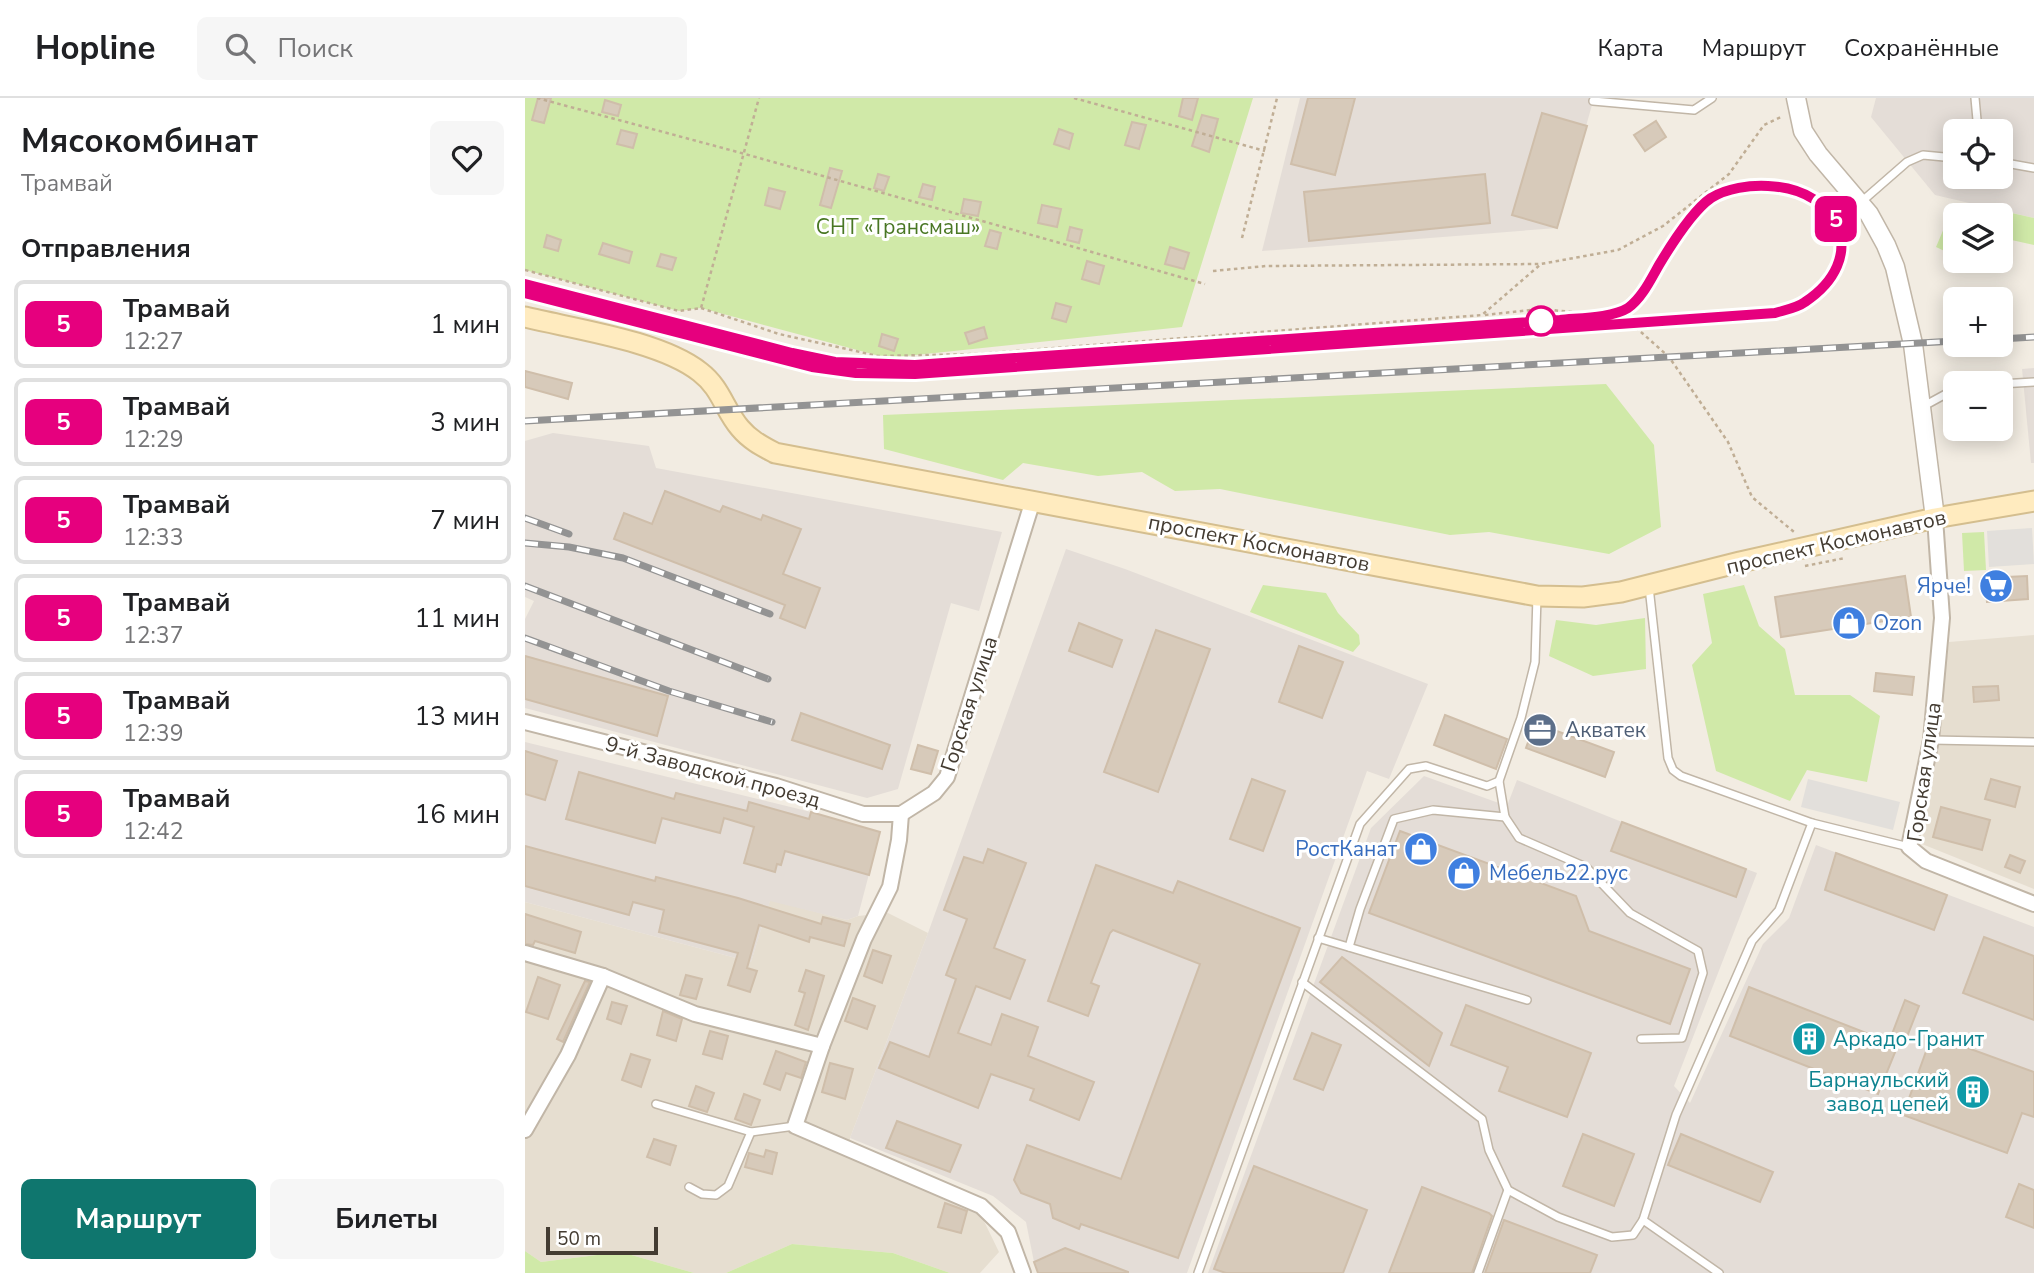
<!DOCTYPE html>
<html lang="ru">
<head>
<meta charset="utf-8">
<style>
	:root { --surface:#fff; --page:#f6f6f6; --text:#202124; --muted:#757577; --line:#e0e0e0; --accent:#0f766e }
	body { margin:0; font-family:"Nunito Sans",sans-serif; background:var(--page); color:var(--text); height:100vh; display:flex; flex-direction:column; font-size:26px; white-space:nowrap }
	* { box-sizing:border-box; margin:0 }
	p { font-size:23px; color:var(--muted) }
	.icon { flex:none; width:38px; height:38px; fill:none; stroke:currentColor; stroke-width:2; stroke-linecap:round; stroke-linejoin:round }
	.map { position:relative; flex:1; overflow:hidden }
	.drawer { display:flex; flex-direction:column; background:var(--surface); width:525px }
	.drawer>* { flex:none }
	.badge { padding:0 14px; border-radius:10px; font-size:24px; line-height:46px }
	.controls { position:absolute; left:1418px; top:21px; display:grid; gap:14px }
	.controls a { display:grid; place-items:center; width:70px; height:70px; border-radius:10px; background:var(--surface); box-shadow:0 4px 18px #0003; font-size:35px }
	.scale { position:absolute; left:21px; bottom:18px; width:112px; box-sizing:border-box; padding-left:7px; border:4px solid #443c32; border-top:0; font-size:19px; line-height:24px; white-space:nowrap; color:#443c32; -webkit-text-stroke:5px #fff; paint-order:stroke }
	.map>.badge { position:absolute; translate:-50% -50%; box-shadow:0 0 0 4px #fff }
	h2 { padding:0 21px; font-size:26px; line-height:63px }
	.round { display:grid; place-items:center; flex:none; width:74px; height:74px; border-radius:10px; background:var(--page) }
	.overview { display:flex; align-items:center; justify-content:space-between; height:119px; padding:0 21px }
	h1 { font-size:33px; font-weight:700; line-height:52px }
	.primary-button { display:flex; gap:14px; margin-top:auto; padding:14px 21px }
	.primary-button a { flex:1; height:80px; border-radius:10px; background:var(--accent); color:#fff; font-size:28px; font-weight:700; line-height:80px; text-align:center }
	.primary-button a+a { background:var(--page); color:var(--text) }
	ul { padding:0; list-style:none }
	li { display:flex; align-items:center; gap:21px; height:88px; margin:0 14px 10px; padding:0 7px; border:4px solid var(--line); border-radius:10px }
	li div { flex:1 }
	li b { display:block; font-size:26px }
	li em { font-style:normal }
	li .badge { min-width:77px; font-weight:700; text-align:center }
	header { display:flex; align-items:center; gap:42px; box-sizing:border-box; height:98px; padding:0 35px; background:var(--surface); border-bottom:2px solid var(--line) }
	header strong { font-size:33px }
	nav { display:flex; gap:38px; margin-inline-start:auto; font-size:24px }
	.search { width:490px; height:63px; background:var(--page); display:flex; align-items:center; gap:18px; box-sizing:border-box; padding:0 24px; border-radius:10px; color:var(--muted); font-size:26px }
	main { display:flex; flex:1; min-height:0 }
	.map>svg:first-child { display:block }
</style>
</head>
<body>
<header>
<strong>Hopline</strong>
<div class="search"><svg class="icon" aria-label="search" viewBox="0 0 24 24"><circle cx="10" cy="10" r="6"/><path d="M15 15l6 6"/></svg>Поиск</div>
<nav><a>Карта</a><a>Маршрут</a><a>Сохранённые</a></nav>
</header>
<main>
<section class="drawer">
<div class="overview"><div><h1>Мясокомбинат</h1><p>Трамвай</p></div><a class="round"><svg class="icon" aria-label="heart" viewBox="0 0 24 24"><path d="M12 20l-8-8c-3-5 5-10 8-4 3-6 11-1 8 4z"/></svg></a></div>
<h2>Отправления</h2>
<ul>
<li><span class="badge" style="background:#e6007e;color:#fff">5</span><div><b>Трамвай</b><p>12:27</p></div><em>1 мин</em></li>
<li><span class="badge" style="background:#e6007e;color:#fff">5</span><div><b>Трамвай</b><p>12:29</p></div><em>3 мин</em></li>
<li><span class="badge" style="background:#e6007e;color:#fff">5</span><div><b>Трамвай</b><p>12:33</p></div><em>7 мин</em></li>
<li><span class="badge" style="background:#e6007e;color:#fff">5</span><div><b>Трамвай</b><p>12:37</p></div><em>11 мин</em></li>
<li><span class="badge" style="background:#e6007e;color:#fff">5</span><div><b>Трамвай</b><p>12:39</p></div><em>13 мин</em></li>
<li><span class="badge" style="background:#e6007e;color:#fff">5</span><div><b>Трамвай</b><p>12:42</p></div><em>16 мин</em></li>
</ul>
<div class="primary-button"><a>Маршрут</a><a>Билеты</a></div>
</section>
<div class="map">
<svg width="1509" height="1175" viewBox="0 0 1509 1175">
	<rect width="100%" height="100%" fill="#f2ece2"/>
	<g fill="#e6ded0">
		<polygon points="1509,537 1509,791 1397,746 1424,544"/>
		<polygon points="245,802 322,822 333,818 363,815 403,835 325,1040 326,1060 454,1113 474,1154 455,1175 425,1175 368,1155 267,1146 201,1175 169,1175 96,1154 16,1164 0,1153 0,804 226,864"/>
	</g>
	<g fill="#e4ddd7" fill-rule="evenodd">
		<polygon points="775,0 1069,0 1032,130 737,153"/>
		<path d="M1351,0H1509V120L1410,97L1346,19ZM1430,33H1475V79H1430Z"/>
		<polygon points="1509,270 1509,365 1506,365 1497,271"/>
		<polygon points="28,335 124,348 131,370 477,434 454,513 426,505 373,691 342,700 0,610 0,521 9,503 0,499 0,343"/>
		<polygon points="541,451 600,471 903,586 864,681 842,673 662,1175 602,1175 540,1150 509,1164 501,1124 468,1098 325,1040 403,835"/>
		<polygon points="0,644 286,714 355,734 333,818 322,822 245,803 226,864 0,804"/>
		<polygon points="899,678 982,708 992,682 1097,724 1232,775 1149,988 1165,1005 1238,846 1264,820 1291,747 1509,829 1509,1175 683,1175 846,730"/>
	</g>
	<g fill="#d0e9a8">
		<polygon points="0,0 728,0 657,229 362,260 176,210 154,213 0,172"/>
		<polygon points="1442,105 1509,120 1509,147 1482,141 1475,143 1475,117 1430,117 1430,158 1411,149 1422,123"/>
		<polygon points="1081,286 1129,347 1136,429 1084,456 964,434 925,437 695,391 650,393 617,374 573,378 498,365 478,382 359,351 358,317"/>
		<polygon points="1459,434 1461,472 1439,473 1437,435"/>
		<polygon points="738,487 801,495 813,515 834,537 835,546 828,554 725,514"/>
		<polygon points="1219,487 1234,528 1260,551 1270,597 1325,597 1355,618 1342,684 1282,672 1265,703 1191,673 1167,567 1187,545 1178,496"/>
		<polygon points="1120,520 1121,571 1068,578 1024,558 1031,522 1071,527"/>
		<polygon points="267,1146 368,1155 425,1175 201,1175"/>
		<polygon points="0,1153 16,1164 96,1154 169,1175 0,1175"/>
	</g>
	<g fill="#e2dfdb">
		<polygon points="1507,430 1509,466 1464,469 1462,433"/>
		<polygon points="1283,681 1375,704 1368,732 1276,709"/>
	</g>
	<g fill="#d7caba" stroke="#cfbeaa" stroke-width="2">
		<polygon points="13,0 26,0 19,25 7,22"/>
		<polygon points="658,0 673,0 667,22 654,18"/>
		<polygon points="783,0 830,0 810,77 766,66"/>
		<polygon points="80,2 96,7 93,18 77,14"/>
		<polygon points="1017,15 1062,28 1032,130 987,117"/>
		<polygon points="677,17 693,21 684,54 667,48"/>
		<polygon points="1131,23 1141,39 1120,53 1109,37"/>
		<polygon points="607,24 621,27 614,51 600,47"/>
		<polygon points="534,31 548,36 544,51 529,46"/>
		<polygon points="96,32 112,36 108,50 92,46"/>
		<polygon points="305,70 317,73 306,110 295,107"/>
		<polygon points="353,76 364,79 359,93 349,90"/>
		<polygon points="960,76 965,125 784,143 779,94"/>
		<polygon points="398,86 410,89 407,102 394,99"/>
		<polygon points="244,90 260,94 255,111 240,107"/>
		<polygon points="439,101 456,104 453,118 436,115"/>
		<polygon points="517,107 536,111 532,129 513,125"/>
		<polygon points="425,122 442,126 439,137 422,132"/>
		<polygon points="545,129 557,132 554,145 542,142"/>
		<polygon points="465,132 476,135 472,151 460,148"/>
		<polygon points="22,137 36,142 33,153 19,149"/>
		<polygon points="78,145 107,154 104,165 74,156"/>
		<polygon points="645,149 664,155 659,171 640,166"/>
		<polygon points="136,156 151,160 147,172 132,168"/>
		<polygon points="562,163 579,168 574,186 557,181"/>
		<polygon points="531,205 546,209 541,224 527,220"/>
		<polygon points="459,229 462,240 444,246 440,235"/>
		<polygon points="357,236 373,241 369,253 354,248"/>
		<polygon points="0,273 47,285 43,301 0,289"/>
		<polygon points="140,393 195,414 198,408 236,422 238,417 276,431 258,476 295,490 280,530 255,520 260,507 89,441 99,415 127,426"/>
		<polygon points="1380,478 1386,519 1256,539 1250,499"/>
		<polygon points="1502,478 1503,501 1462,504 1460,480"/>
		<polygon points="554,525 597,542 587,569 544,553"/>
		<polygon points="631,532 685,551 633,694 579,674"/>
		<polygon points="774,548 818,564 797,620 754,604"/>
		<polygon points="0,558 143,598 132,638 0,601"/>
		<polygon points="1351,575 1389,579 1387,597 1349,593"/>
		<polygon points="1473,588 1474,602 1449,604 1448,589"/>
		<polygon points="276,615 365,647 357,671 267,642"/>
		<polygon points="920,617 982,641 971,671 909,647"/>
		<polygon points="1010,625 1089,654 1080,679 1001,650"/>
		<polygon points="393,647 413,653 406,676 386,671"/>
		<polygon points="0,653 32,663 20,702 0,696"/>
		<polygon points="54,674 149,701 151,695 222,713 224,704 284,721 286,714 355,734 344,777 260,753 256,767 252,766 250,774 219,765 229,729 199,720 195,735 137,720 130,745 41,721"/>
		<polygon points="727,681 760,693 738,753 705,741"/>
		<polygon points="1466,681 1495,689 1490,709 1460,701"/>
		<polygon points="1416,709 1465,722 1457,752 1408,739"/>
		<polygon points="1097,724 1221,771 1211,799 1086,753"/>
		<polygon points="875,733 1051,798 1064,833 1165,871 1145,926 844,815"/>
		<polygon points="0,748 130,783 131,779 213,800 296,826 298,819 325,826 319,848 285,839 284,844 234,827 222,870 232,873 225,894 203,887 213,855 134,834 139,812 108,804 104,817 0,788"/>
		<polygon points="463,751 501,765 469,850 500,862 485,901 451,888 433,935 466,947 477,916 513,929 503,958 569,984 554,1022 505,1002 509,991 466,976 453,1010 354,970 365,944 404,959 431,881 421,877 442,821 419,812 439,759 458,765"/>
		<polygon points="1311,755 1422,797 1409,832 1300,792"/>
		<polygon points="1485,757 1500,763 1495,775 1480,769"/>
		<polygon points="571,767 648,795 653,783 775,830 653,1160 556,1126 554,1131 528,1120 525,1106 496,1095 489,1082 502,1047 596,1081 675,866 588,832 585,835 566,885 574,888 563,918 523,903"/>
		<polygon points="0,816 56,834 50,855 10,843 8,847 0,846"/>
		<polygon points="1459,839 1509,858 1509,922 1438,895"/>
		<polygon points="348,852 366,858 357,885 339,878"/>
		<polygon points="817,859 917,935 904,968 795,884"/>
		<polygon points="281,872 299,878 283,932 270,927 280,895 274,893"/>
		<polygon points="161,877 177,881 171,901 155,897"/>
		<polygon points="13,879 35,887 23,921 1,914"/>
		<polygon points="60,883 65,884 38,944 32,941"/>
		<polygon points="1224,889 1364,944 1380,902 1394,908 1378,949 1371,946 1373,947 1353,996 1205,938"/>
		<polygon points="328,900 350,908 342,931 320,923"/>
		<polygon points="87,904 102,908 96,926 82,921"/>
		<polygon points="941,907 1066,955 1042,1019 974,993 983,969 926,947"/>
		<polygon points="138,913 157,921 151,943 132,937"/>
		<polygon points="185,933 203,938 197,961 178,956"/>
		<polygon points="787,935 816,947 798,992 769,981"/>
		<polygon points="1407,937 1509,974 1509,1019 1497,1015 1482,1055 1378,1017"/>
		<polygon points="251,953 281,964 276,980 261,975 255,992 239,986"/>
		<polygon points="106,956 125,962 116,989 97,982"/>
		<polygon points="305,965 328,971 320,1001 297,994"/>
		<polygon points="171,988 189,995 182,1014 164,1008"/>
		<polygon points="219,996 235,1002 226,1027 210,1021"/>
		<polygon points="372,1023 436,1047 425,1074 361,1050"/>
		<polygon points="1058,1036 1109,1056 1089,1108 1038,1088"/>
		<polygon points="1156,1036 1248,1074 1235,1104 1143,1067"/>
		<polygon points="129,1041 151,1048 145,1067 122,1059"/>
		<polygon points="241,1052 252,1055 247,1076 220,1069 224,1055 239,1059"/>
		<polygon points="729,1068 842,1112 818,1175 701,1175 689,1171"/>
		<polygon points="1494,1086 1509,1092 1509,1130 1481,1119"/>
		<polygon points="897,1089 964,1115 967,1118 947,1175 864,1175"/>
		<polygon points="420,1105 442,1113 436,1135 413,1129"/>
		<polygon points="979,1122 1072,1157 1065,1175 960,1175"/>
		<polygon points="540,1150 603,1174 603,1175 513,1175 509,1164"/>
	</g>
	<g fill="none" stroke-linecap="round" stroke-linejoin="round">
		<g stroke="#c1b6a7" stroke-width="10">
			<g id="service">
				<polyline points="1450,0 1453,33"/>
				<polyline points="1068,3 1169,12 1187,0"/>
				<polyline points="1475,64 1509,70"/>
				<polyline points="1335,105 1382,64 1398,57 1430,60"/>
				<polyline points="1475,286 1509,284"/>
				<polyline points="1397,309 1430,291"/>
				<polyline points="1124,489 1143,660 1148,672 1156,678 1287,725 1384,749"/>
				<polyline points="1407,642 1509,644"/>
				<polyline points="974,683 980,719 994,740 1061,769 1105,815 1173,853 1178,875 1157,940 1116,941"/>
				<polyline points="793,840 1002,902"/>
				<polyline points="824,849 835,811 869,721 908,712 980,719"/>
				<polyline points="777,884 957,1021 964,1052 983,1092 1033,1119 1087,1139 1108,1137 1118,1122"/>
				<polyline points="131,1006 226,1034 270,1028"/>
				<polyline points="164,1089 177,1096 191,1097 203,1088 226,1034"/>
				<polyline points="673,1175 835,726 884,671 901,668 962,688 974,683 996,620 1010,564 1012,498"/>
				<polyline points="953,1175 983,1092"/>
				<polyline points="1194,1175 1118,1122 1151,1017 1227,843 1254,812 1287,725"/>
			</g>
		</g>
		<g stroke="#c1b6a7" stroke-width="18">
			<g id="minor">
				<polyline points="1410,420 1417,520 1406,642 1384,749 1401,763 1509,806"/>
				<polyline points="0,624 251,688 338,716 376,716"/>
				<polyline points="376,716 374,742 365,789 339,841 297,948 270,1028 456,1108 483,1134 498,1175"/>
				<polyline points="376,716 409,695 422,679 508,402"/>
				<polyline points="0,855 78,878 170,916 297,948"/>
				<polyline points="0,1032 43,957 78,878"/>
			</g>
		</g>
		<g stroke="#c1b6a7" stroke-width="21">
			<polyline id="tertiary" points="1271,0 1278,33 1293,56 1344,116 1361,147 1370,169 1388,246 1410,420"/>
		</g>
		<g stroke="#d4be8f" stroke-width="23">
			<path id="secondary" d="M0,219C49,231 136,243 175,274C196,290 199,311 215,330C225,342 237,348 250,355L1012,498L1058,499L1096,494L1215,464L1410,420L1509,403"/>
		</g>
		<g stroke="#c0ae95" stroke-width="2.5" stroke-dasharray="3.5 3.5" stroke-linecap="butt">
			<polyline points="12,0 220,56 680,186"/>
			<polyline points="549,0 740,53"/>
			<polyline points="717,140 752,0"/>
			<polyline points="0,172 154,213 176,210 234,0"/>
			<polyline points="688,173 741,168 1016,166"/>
			<polyline points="176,210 254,236 353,258 452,256 957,217 1016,166 1093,152 1138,128 1204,76 1239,27 1258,18"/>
			<polyline points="960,217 1015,211 1080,217 1107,226 1144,259 1203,344 1227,399 1269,434"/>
			<polyline points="1280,468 1320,460"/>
		</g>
		<use href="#service" stroke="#fff" stroke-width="7"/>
		<use href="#minor" stroke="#fff" stroke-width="14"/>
		<use href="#tertiary" stroke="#fff" stroke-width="18"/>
		<use href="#secondary" stroke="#ffebbf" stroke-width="19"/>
		<path stroke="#939393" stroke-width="2" d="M0,186L267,255L310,264L390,267L1052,221C1068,218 1092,218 1104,208C1149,171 1153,94 1225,89C1241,88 1258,88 1273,94C1294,103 1310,113 1315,137C1322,163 1302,190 1281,204C1273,210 1260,212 1250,215L390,276L309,273L265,264L0,195"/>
		<g stroke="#939393" stroke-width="7">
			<g id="rail">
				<polyline points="1475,241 1509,239"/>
				<polyline points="0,323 1430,243"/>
				<polyline points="0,420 44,436"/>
				<polyline points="0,445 44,449 98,460 245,516"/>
				<polyline points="0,488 243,581"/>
				<polyline points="0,540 144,593 247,624"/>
			</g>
		</g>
		<use href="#rail" stroke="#fff" stroke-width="4.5" stroke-dasharray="13" stroke-linecap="butt"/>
	</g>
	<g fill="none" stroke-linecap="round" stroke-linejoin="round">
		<g stroke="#fff" stroke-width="16">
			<path id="line" d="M0,186L267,255L310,264L390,267L1035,222C1053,220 1087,220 1103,210C1117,200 1126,181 1134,167C1146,147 1167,113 1186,100C1202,90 1225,87 1243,88C1317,91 1345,161 1280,204C1272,210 1260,212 1250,215L390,276L331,275L287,269L0,195"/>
		</g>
		<use href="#line" stroke="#e6007e" stroke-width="10"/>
	</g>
	<defs>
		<g id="supermarket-disc" transform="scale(1.75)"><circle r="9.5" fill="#3f7fe0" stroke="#fff"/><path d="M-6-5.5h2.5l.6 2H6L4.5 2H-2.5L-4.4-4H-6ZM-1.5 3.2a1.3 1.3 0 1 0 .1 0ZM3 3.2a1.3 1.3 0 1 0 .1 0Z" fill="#fff"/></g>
		<g id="shop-disc" transform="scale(1.75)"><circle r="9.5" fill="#3f7fe0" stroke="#fff"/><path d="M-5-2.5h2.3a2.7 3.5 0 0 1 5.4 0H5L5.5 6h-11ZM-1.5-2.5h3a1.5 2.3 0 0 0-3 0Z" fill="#fff"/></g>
		<g id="office-disc" transform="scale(1.75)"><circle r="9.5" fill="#5c6f8a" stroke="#fff"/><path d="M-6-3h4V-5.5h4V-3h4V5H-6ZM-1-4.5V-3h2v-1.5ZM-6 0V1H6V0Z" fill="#fff"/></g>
		<g id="building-disc" transform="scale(1.75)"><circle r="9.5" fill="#0f9aa8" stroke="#fff"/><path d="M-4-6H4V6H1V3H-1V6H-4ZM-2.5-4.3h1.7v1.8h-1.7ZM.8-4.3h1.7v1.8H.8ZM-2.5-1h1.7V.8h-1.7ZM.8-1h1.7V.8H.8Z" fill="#fff"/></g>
	</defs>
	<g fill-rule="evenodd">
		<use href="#supermarket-disc" x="1471" y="488"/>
		<use href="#shop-disc" x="1324" y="525"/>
		<use href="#office-disc" x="1015" y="632"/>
		<use href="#shop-disc" x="896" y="751"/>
		<use href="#shop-disc" x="939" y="775"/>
		<use href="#building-disc" x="1284" y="941"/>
		<use href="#building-disc" x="1448" y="994"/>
	</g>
	<circle fill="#fff" stroke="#e6007e" stroke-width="3.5" cx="1016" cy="223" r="14"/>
	<g text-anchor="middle" stroke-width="6" stroke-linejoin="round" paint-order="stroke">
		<g font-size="21" fill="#497724" stroke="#fff">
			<text x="373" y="136">СНТ «Трансмаш»</text>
		</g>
		<g font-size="21" fill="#443c32" stroke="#fff">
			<text transform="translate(1311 444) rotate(-13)" y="7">проспект Космонавтов</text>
			<text transform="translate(734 445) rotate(11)" y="7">проспект Космонавтов</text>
			<text transform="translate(444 606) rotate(-72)" y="7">Горская улица</text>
			<text transform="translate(188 674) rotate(15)" y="7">9-й Заводской проезд</text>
			<text transform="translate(1399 674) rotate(-82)" y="7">Горская улица</text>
		</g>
		<g font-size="21" fill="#366cbe" stroke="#fff" text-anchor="end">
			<text x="1446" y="495">Ярче!</text>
			<text x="1348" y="532" text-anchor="start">Ozon</text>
			<text x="872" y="758">РостКанат</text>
			<text x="964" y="782" text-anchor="start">Мебель22.рус</text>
		</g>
		<g font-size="21" fill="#4e5e75" stroke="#fff" text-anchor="start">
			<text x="1040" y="639">Акватек</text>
		</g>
		<g font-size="21" fill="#0d838f" stroke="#fff" text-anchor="start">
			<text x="1308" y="948">Аркадо-Гранит</text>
			<text x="1424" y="989" text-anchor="end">Барнаульский<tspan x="1424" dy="24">завод цепей</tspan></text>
		</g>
	</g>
</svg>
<div class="controls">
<a><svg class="icon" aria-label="locate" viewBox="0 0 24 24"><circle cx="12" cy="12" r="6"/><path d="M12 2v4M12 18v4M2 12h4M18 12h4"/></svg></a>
<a><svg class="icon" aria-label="layers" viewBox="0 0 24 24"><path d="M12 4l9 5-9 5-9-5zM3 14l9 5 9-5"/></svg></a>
<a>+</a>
<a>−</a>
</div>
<div class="scale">50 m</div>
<b class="badge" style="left:1311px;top:121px;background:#e6007e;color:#fff">5</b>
</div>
</main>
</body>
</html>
